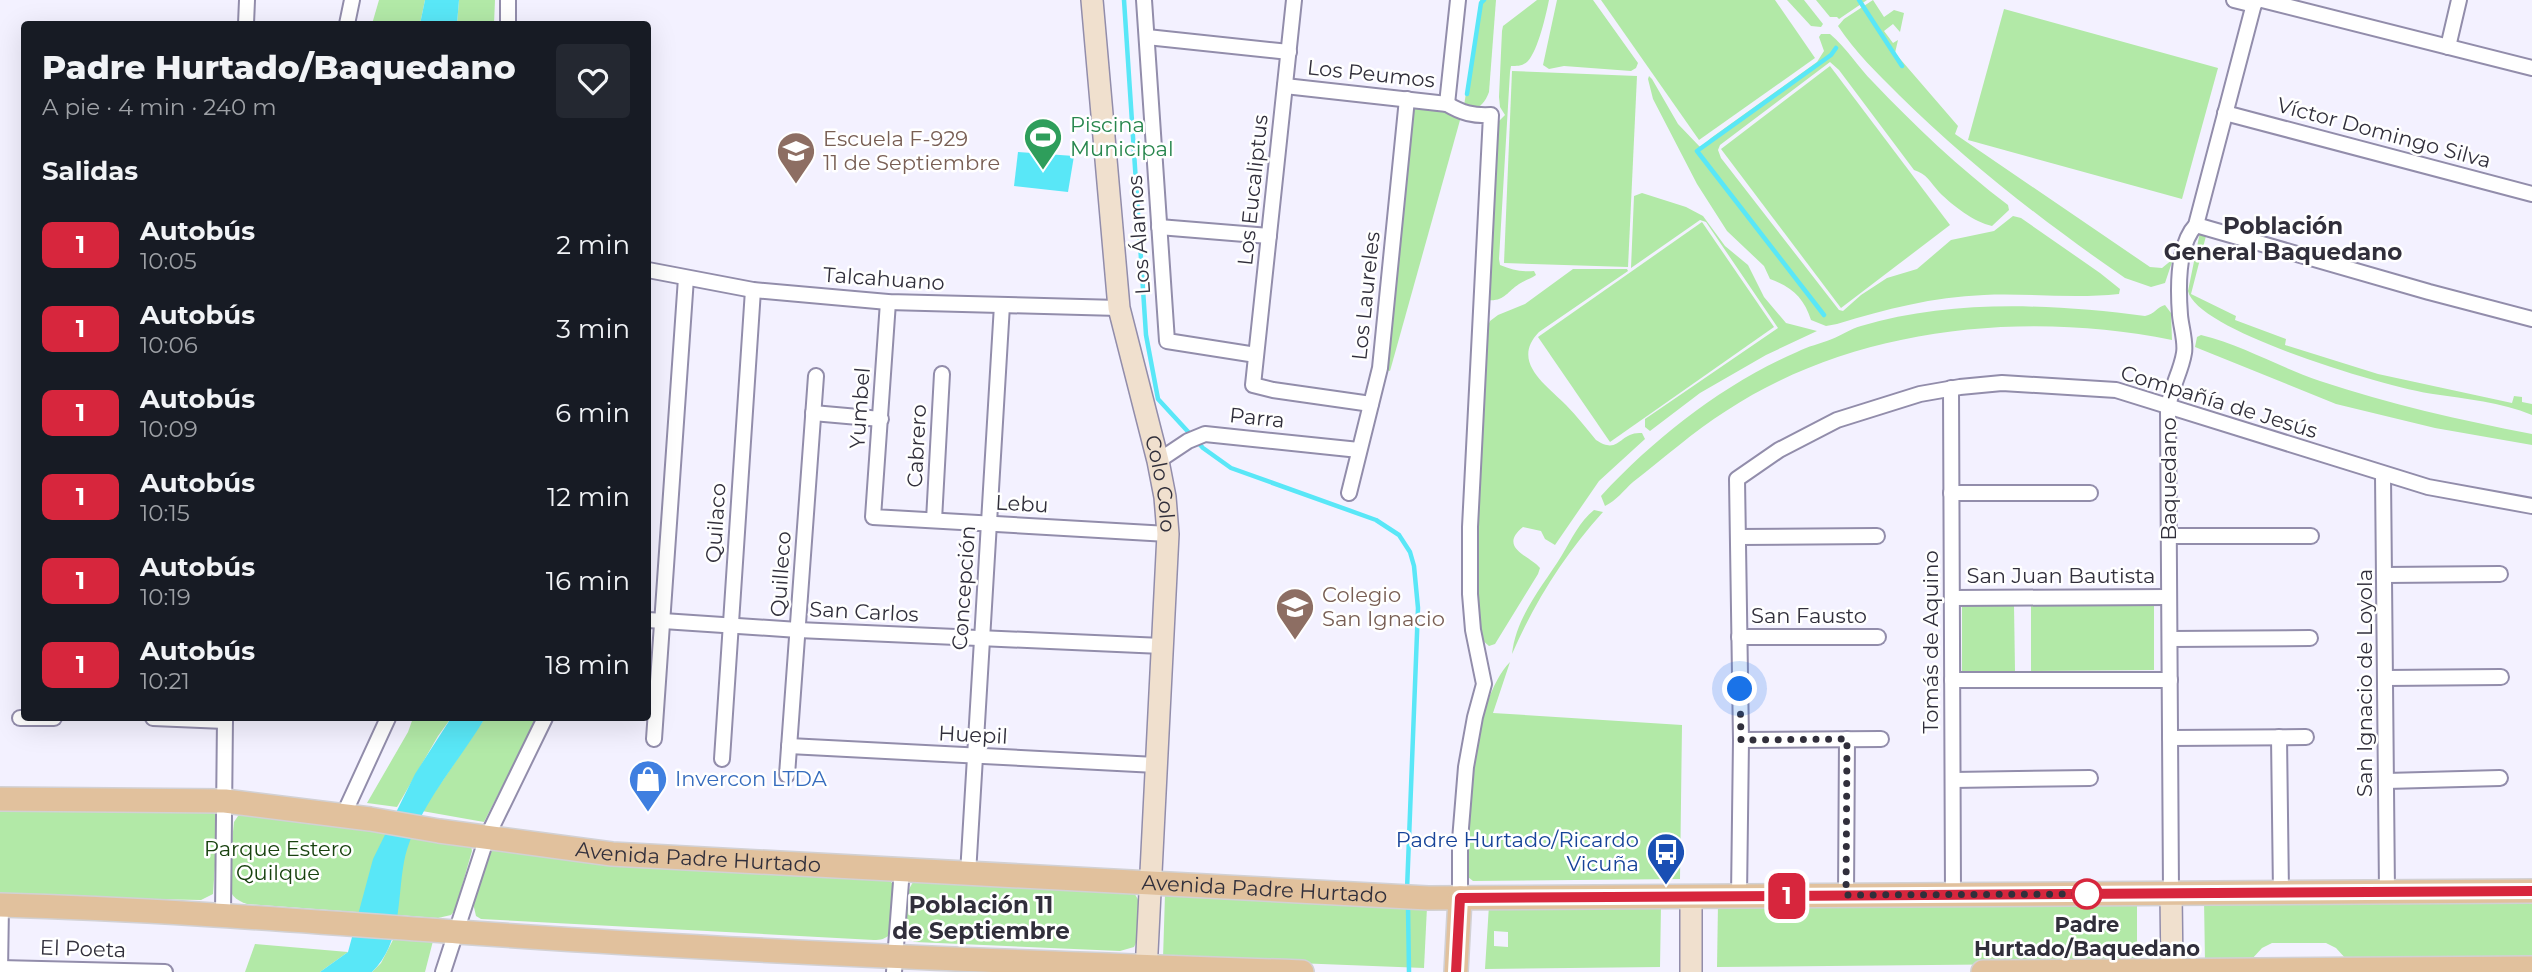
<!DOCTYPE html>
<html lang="es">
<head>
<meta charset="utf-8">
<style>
	:root { --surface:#171b24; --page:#242831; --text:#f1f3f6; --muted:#9ea1a6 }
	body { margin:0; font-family:Montserrat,sans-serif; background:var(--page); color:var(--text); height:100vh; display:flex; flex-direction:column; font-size:26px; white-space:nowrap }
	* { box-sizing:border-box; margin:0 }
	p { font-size:23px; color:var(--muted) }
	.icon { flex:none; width:38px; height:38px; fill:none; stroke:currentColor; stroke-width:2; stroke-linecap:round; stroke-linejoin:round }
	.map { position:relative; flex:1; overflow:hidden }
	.side { position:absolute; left:21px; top:21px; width:630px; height:700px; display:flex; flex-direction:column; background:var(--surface); border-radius:7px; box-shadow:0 7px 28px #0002 }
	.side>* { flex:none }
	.badge { padding:0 14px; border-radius:10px; font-size:24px; line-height:46px }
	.you { position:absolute; width:35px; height:35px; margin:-18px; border:5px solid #fff; border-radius:50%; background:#1a73e8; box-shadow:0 0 0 10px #1a73e833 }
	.map>.badge { position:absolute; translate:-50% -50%; box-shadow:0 0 0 4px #fff }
	h2 { padding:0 21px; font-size:26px; line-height:63px }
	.round { display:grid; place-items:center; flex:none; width:74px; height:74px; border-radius:7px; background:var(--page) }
	.headline { display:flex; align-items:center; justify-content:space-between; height:119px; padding:0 21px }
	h1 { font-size:33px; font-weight:800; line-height:52px }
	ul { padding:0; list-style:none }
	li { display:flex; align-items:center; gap:21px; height:84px; padding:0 21px }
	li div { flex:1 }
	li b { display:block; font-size:26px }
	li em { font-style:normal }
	li .badge { min-width:77px; font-weight:700; text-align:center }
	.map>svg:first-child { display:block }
</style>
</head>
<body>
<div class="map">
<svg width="2532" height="972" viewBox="0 0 2532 972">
	<rect width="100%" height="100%" fill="#f3f1ff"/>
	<g fill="#b2e9a7" fill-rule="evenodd">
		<polygon points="379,0 425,0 420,24 372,24"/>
		<polygon points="459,0 495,0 494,24 457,24"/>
		<path d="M1480,0H1496L1489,92C1484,105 1478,111 1464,106Z"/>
		<path d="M1537,0H1549C1546,15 1538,50 1528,61C1523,66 1517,66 1511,66L1510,72L1499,259L1500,265C1512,270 1521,272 1534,271L1536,275C1530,279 1525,280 1519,284C1507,292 1504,302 1487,300L1498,122L1505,115L1500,107L1499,97L1502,31L1503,26Z"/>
		<polygon points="1557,0 1593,0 1638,63 1636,68 1631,71 1564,66 1549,69 1543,65"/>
		<polygon points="1601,0 1775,0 1815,58 1699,140"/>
		<polygon points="1787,0 1804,0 1823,24 1821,27 1811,26"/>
		<polygon points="1816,0 1867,0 1839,19 1837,17 1830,17"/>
		<path d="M1873,0L1884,17L1894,10L1904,13L1900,32L1893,24L1884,31L1893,43L1898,40L1895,53L1958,126L1955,134L2150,267L2162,268L2173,259L2165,283L2151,287L2125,278C2045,223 1968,163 1899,95C1878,74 1855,52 1838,26L1844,19Z"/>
		<polygon points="2004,9 2218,68 2182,199 1968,140"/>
		<path d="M1821,34H1830C1846,47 1858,67 1873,82C1915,126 1959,168 2008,205L2009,210L1992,226C1974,222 1953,206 1939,192C1930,182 1927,174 1914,170L1839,70L1830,62L1720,145L1718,150L1721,158L1839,310L1843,311L1861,295L1887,278L1917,269L1951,240L1994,231L2013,216L2021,218L2100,273L2120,289L2119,294C2074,299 2029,293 1984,295C1933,297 1886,309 1837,324L1826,326L1811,320C1804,298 1792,287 1770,279L1764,266L1727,231L1697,184L1653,99L1648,79L1649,76L1652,79L1678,124L1701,148L1711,138L1817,62L1824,51L1819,37Z"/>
		<polygon points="1830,66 1950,225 1841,308 1721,149"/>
		<polygon points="1512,71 1637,76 1628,267 1504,263"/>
		<polygon points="1407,99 1462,113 1390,371 1380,368"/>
		<polygon points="1642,193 1686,207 1703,216 1725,246 1748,265 1764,297 1786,323 1817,331 1766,355 1700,393 1650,431 1645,427 1645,419 1778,328 1706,222 1700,220 1631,268 1634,196"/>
		<polygon points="1702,222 1774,327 1610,442 1538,337"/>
		<path d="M2200,232L2206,236L2191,294L2236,316L2235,320L2286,339L2285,345L2378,374L2512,403L2514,396L2522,397V402L2532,404V415C2501,402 2466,399 2433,394C2391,388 2197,332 2188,291Z"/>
		<path d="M1573,269H1627L1628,271L1539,332C1510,362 1547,385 1566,405C1577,416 1586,428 1596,440C1620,456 1619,431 1642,433L1645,439L1599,481L1555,545L1545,539L1541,531L1523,527C1497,548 1531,556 1540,568L1538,574L1495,644L1489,646L1481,639L1476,591L1479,515L1477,490L1487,328L1490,321L1498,315L1525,304Z"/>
		<path d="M2165,305L2171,313L2172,340C2025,310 1853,327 1726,411C1693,432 1664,458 1633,482C1624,490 1616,501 1605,506L1601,496C1657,436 1722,385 1797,352C1808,346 1820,344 1832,339C1842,335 1850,329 1861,326C1952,299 2052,304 2145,316C2155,314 2157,307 2165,305Z"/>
		<path d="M2201,335C2242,345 2279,367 2320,381C2389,404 2460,420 2532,434V445L2435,428L2336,404L2195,347L2197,337Z"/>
		<path d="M1594,510L1603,512C1565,554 1535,601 1512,654C1516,616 1543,586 1562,555C1571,540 1580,521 1594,510Z"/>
		<polygon points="2014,605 2015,671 1962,672 1962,606"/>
		<polygon points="2154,605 2154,670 2031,671 2031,606"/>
		<path d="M1510,662L1493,713L1682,725L1680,879L1473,881L1468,877C1460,825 1473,700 1510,662Z"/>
		<polygon points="413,718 451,718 438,736 397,807 367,803 408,732"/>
		<polygon points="485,718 537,718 484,822 422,811"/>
		<polygon points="0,806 208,811 215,814 218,822 213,894 201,900 0,896"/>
		<path d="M245,812L471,845L472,851L455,910L451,915L438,918L247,904C235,900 229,894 228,881L234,822L238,816Z"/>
		<path d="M500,847L886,878C890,881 892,882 894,887C897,893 894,928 890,934C886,939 880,940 874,940L481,919L476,916L473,903L488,856L492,851Z"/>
		<path d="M915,880L1131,891C1146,901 1142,933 1134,947L1120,951L915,942L908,939C899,926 904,891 915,880Z"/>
		<polygon points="1165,894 1427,907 1424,968 1163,958"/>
		<polygon points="2532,897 2532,958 2347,960 2336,948 2326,943 2272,943 2262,948 2251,960 2205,962 2204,899"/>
		<polygon points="2137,900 2137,963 1717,967 1718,904"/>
		<path d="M1489,905H1661L1660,967L1485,969ZM1494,931L1508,932V947L1494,946Z"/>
		<polygon points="394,938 433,941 425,972 372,972 381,963"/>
		<polygon points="255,944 348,952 320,972 245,972"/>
	</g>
	<g fill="#59e7f7">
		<polygon points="425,0 459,0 457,24 420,24"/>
		<polygon points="1018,152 1074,156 1068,192 1014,186"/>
		<path d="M451,718H485C459,762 414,811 404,862C397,900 402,943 372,972H320L348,952L373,859L415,774Z"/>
	</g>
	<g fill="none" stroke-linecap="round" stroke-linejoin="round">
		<g stroke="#59e7f7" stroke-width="4.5">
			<polyline points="1124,0 1146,335 1158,399 1203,448 1231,468 1376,520 1399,535 1410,552 1414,566 1418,608 1407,890"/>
			<polyline points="1859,0 1902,66"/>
			<polyline points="1467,94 1481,3 1484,0"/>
			<polyline points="1824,315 1697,151 1831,55 1836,48"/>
			<polyline points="1408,906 1409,972"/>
		</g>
		<g stroke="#928dab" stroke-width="18">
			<g id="street">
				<polyline points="508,0 508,24"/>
				<polyline points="1144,0 1167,341 1256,355"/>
				<polyline points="1294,0 1253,385 1273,390 1371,404"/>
				<polyline points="2234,0 2254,5"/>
				<polyline points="2262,0 2532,68"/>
				<polyline points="246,24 247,0"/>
				<polyline points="347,24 352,0"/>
				<polyline points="1147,37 1289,52"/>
				<polyline points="2448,47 2459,0"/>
				<path d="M1285,86L1447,104C1462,113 1473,116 1491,115L1470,527V594L1473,630L1484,684L1475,717L1466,767L1460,840V898"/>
				<polyline points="1447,104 1458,0"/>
				<polyline points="2225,113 2532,194"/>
				<polyline points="2196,225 2429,292 2532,319"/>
				<polyline points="1159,227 1269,236"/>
				<polyline points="648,270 753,290 888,302 1119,308"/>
				<polyline points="888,302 873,517 1168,534"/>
				<polyline points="1951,388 1953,895"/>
				<polyline points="813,413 881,419"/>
				<polyline points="1158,461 1188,441 1205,434 1359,450"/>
				<polyline points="2383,475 2387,892"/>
				<polyline points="1349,493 1380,368 1407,99"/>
				<polyline points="1951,493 2090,493"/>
				<polyline points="934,520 942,374"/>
				<polyline points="2169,536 2311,536"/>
				<polyline points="1738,537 1877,536"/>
				<polyline points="2385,575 2500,574"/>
				<polyline points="1952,598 2169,597"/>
				<polyline points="648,620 798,630 1162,646"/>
				<polyline points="1739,637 1878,637"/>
				<polyline points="2170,639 2310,638"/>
				<polyline points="2385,678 2501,677"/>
				<polyline points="1952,680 2170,680"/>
				<polyline points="20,718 54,718"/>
				<polyline points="153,718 225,721"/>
				<polyline points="2279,737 2281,893"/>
				<polyline points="2170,738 2306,737"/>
				<polyline points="654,739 686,278"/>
				<polyline points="1741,740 1881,739"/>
				<polyline points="789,746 1156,765"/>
				<polyline points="722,759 753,290"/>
				<polyline points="787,775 816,376"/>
				<polyline points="1953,780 2090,778"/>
				<polyline points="2386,781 2500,778"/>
				<polyline points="343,816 388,718"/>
				<polyline points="968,874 1002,305"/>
				<path d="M2171,893L2168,411C2169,390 2181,373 2184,353C2186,342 2181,327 2180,315C2178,289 2177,245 2196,225L2255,0"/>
				<polyline points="1739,896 1741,740 1737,479 1779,450 1837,420 1920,394 1960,387 2002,383 2116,390 2428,487 2532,506"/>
				<polyline points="1846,896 1847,739"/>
				<polyline points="223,915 225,718"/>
				<polyline points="0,968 165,972"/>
				<polyline points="0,972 1,905"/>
				<polyline points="443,972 487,837 545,718"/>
				<polyline points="894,972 902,869"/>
			</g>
		</g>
		<g stroke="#928dab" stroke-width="24">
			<g id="secondary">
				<path id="s1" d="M1092,0L1119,308L1158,461L1165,497L1168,534L1146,972"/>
				<polyline points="2171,893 2172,972"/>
				<polyline points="1691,972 1691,897"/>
			</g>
		</g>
		<g stroke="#d2d1d4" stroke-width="26">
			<g id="primary">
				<path id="s2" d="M0,799L225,801L370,819L439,831L612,854L1428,898L2532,891"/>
				<path d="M0,905C153,909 305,921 458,932C738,952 1020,962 1302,972"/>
				<polyline points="1456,972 1460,898"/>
				<polyline points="1983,972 2532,968"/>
			</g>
		</g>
		<use href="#street" stroke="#fff" stroke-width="14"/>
		<use href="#secondary" stroke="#f0e0ce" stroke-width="21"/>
		<use href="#primary" stroke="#e1c19d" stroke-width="23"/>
	</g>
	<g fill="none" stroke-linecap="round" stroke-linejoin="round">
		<g stroke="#fff" stroke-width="16">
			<polyline id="line" points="1456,972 1460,898 2532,891"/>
		</g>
		<use href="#line" stroke="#d7263d" stroke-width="10"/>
		<polyline stroke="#312f3b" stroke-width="7" stroke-dasharray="0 12.6" points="1740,689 1741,740 1847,739 1846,895 2087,894"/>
	</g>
	<defs>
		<g id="stadium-pin" transform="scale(2.0125)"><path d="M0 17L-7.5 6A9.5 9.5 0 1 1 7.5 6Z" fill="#2e9e5b" stroke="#fff"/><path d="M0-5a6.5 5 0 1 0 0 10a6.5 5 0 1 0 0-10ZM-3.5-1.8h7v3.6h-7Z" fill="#fff"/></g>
		<g id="school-pin" transform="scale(2.0125)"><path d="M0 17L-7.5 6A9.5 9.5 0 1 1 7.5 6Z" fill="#8d6e63" stroke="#fff"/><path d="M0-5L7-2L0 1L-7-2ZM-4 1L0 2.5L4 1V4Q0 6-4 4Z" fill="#fff"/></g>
		<g id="shop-pin" transform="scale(2.0125)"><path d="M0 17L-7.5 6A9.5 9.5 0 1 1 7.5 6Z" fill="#3f7fe0" stroke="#fff"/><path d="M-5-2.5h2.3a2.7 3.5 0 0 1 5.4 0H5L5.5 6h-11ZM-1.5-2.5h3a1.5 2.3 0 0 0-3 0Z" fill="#fff"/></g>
		<g id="bus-pin" transform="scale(2.0125)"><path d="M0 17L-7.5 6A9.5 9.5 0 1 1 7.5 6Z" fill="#1a4fb4" stroke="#fff"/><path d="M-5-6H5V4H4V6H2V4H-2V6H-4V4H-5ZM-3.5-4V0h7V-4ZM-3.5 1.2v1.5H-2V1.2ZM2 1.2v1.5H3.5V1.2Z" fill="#fff"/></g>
	</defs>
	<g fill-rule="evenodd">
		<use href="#stadium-pin" x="1043" y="137"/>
		<use href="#school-pin" x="796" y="151"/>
		<use href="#school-pin" x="1295" y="607"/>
		<use href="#shop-pin" x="648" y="779"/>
		<use href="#bus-pin" x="1666" y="852"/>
	</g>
	<circle fill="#fff" stroke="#d7263d" stroke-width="3.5" cx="2087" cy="894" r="14"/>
	<g text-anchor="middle" stroke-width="5" stroke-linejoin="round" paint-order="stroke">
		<g font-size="21" fill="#312f3b" stroke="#fff">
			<text transform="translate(1371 74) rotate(6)" y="7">Los Peumos</text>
			<text transform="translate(2384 133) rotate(15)" y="7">Víctor Domingo Silva</text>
			<text transform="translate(1253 190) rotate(-84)" y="7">Los Eucaliptus</text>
			<text transform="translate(1139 235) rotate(-94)" y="7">Los Álamos</text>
			<text transform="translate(884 279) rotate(4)" y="7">Talcahuano</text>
			<text transform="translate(1366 296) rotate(-84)" y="7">Los Laureles</text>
			<text transform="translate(2219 402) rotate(17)" y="7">Compañía de Jesús</text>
			<text transform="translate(860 408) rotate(-86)" y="7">Yumbel</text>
			<text transform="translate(1257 418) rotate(6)" y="7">Parra</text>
			<text transform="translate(917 446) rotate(-87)" y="7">Cabrero</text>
			<text transform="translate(2169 479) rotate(-90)" y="7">Baquedano</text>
			<text dy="7" stroke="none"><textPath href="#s1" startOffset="490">Colo Colo</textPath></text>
			<text transform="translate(1022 504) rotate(3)" y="7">Lebu</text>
			<text transform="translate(716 523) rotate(-86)" y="7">Quilaco</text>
			<text transform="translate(781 574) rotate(-86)" y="7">Quilleco</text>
			<text x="2061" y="583">San Juan Bautista</text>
			<text transform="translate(964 588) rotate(-86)" y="7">Concepción</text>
			<text transform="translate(864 612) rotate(3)" y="7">San Carlos</text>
			<text x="1809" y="623">San Fausto</text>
			<text transform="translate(1931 642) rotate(-90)" y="7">Tomás de Aquino</text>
			<text transform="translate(2365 683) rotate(-90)" y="7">San Ignacio de Loyola</text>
			<text transform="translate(973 735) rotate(3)" y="7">Huepil</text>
			<text dy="7" stroke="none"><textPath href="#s2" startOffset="702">Avenida Padre Hurtado</textPath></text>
			<text dy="7" stroke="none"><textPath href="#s2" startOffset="1269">Avenida Padre Hurtado</textPath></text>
			<text transform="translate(83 949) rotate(2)" y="7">El Poeta</text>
		</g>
		<g font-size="21" fill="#27864d" stroke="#fff" text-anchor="start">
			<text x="1070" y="132">Piscina<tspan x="1070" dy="24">Municipal</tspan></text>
		</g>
		<g font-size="21" fill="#785e54" stroke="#fff" text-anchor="start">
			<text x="823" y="146">Escuela F-929<tspan x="823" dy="24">11 de Septiembre</tspan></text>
			<text x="1322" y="602">Colegio<tspan x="1322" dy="24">San Ignacio</tspan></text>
		</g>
		<g font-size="21" fill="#366cbe" stroke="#fff" text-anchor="start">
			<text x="675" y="786">Invercon LTDA</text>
		</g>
		<g font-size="21" fill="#164399" stroke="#fff" text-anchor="end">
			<text x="1639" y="847">Padre Hurtado/Ricardo<tspan x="1639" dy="24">Vicuña</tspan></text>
		</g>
		<g font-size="21" fill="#18420f" stroke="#fff">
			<text x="278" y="856">Parque Estero<tspan x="278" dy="24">Quilque</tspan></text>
		</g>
		<g font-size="21" font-weight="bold" fill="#312f3b" stroke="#fff">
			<text x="2087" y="932">Padre<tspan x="2087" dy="24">Hurtado/Baquedano</tspan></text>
		</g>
		<g font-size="23" font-weight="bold" fill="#312f3b" stroke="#fff">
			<text x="2283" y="234">Población<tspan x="2283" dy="26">General Baquedano</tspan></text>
			<text x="981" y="913">Población 11<tspan x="981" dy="26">de Septiembre</tspan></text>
		</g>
	</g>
</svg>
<div class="you" style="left:1740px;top:689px"></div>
<b class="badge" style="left:1787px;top:896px;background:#d7263d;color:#fff">1</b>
<section class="side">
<div class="headline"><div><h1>Padre Hurtado/Baquedano</h1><p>A pie · 4 min · 240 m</p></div><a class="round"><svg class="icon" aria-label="heart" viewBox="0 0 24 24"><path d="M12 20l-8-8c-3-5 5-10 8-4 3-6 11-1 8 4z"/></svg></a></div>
<h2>Salidas</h2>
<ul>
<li><span class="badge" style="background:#d7263d;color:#fff">1</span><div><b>Autobús</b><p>10:05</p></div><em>2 min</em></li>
<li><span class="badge" style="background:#d7263d;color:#fff">1</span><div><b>Autobús</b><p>10:06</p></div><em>3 min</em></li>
<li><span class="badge" style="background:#d7263d;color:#fff">1</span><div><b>Autobús</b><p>10:09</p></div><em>6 min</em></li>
<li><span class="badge" style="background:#d7263d;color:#fff">1</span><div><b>Autobús</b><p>10:15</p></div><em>12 min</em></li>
<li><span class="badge" style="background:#d7263d;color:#fff">1</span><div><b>Autobús</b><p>10:19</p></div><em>16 min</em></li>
<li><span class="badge" style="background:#d7263d;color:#fff">1</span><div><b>Autobús</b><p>10:21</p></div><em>18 min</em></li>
</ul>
</section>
</div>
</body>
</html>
